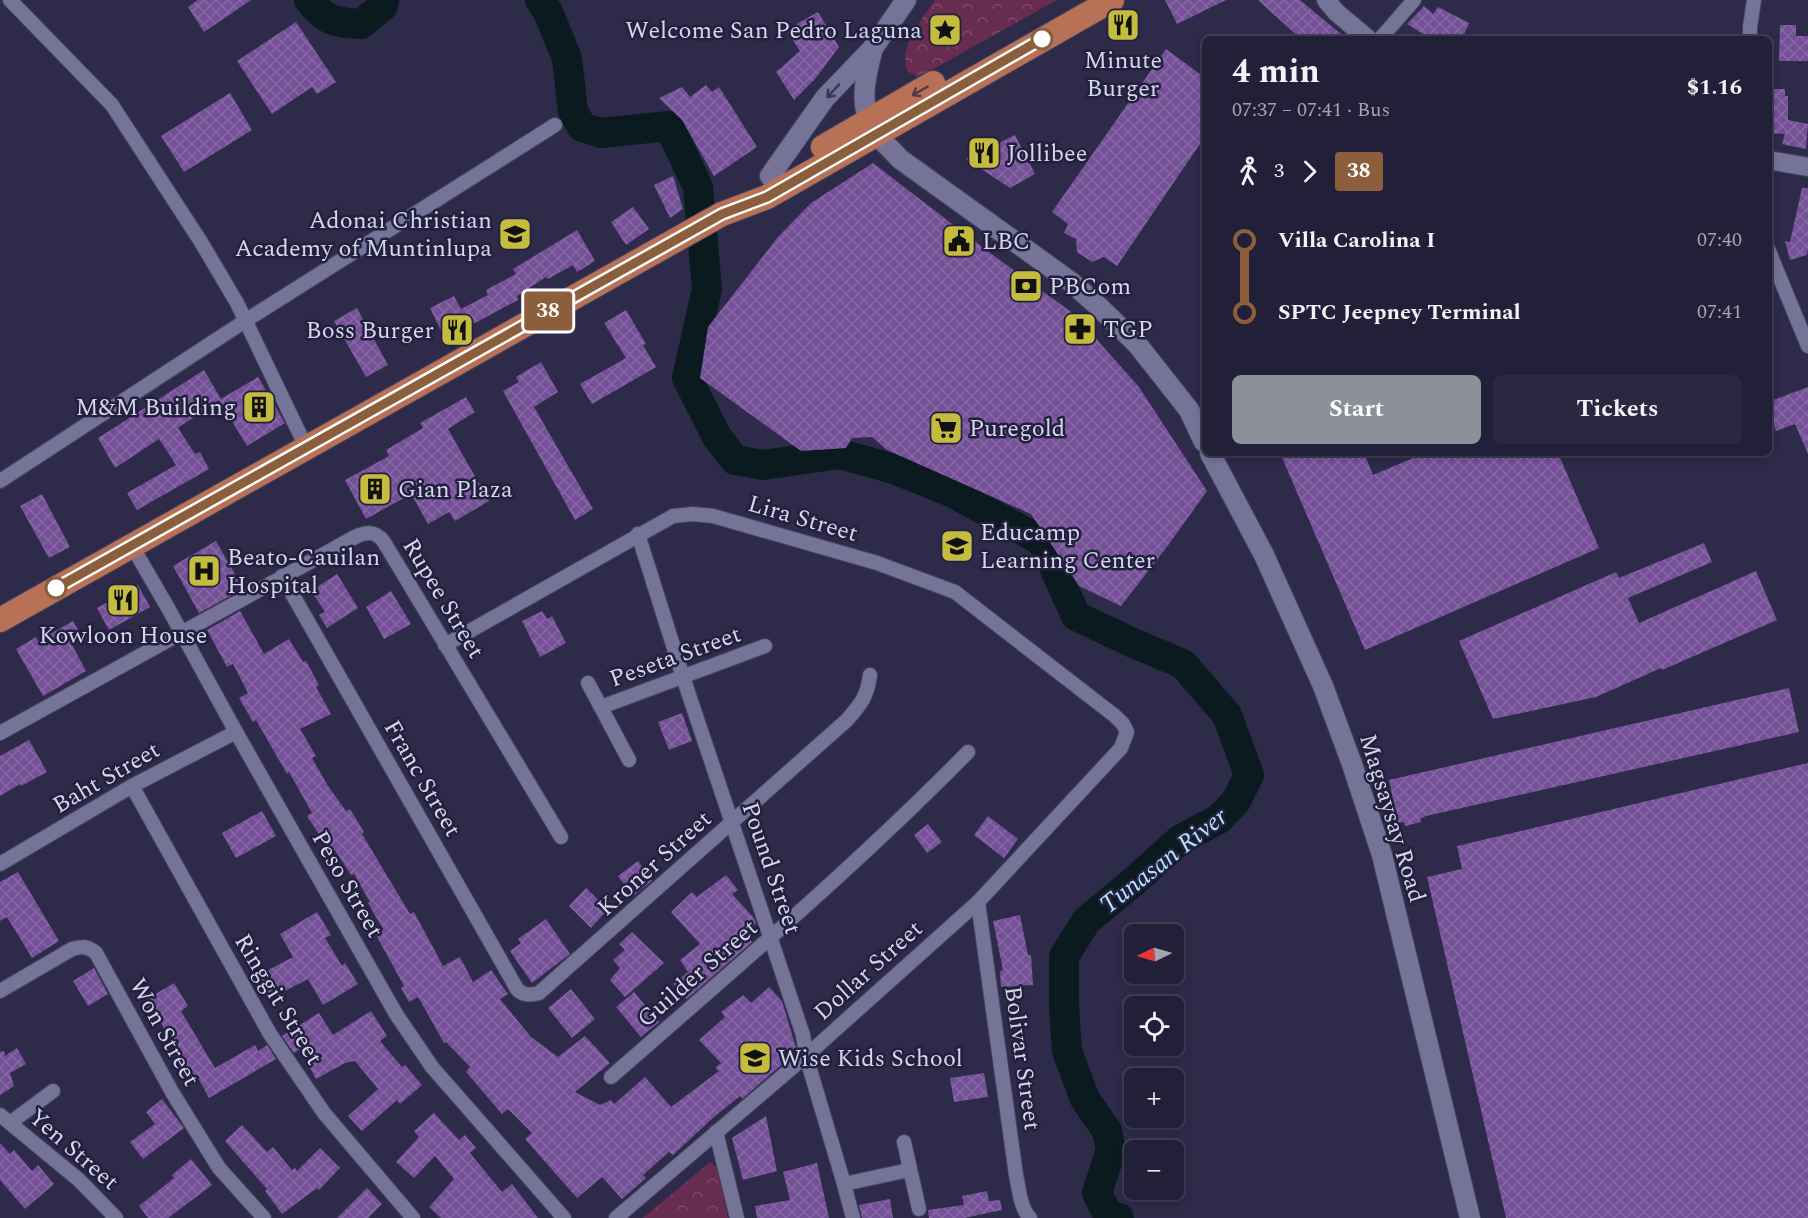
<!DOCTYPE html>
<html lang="en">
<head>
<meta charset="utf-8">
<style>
	:root { --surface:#222038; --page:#2a2840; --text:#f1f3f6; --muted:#a2a3ae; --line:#3f3e53; --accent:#8c9099 }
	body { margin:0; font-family:Spectral,serif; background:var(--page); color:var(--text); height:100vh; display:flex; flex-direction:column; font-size:22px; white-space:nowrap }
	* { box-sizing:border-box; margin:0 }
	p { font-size:20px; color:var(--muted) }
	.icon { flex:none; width:33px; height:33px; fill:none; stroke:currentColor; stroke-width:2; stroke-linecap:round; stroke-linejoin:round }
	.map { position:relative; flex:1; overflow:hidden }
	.details { position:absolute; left:1202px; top:36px; width:570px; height:420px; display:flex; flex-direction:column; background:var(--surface); border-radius:9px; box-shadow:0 3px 9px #0003,0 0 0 2px var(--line) }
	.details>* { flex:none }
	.badge { padding:0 12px; border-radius:4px; font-size:21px; line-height:39px }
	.needle { width:39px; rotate:265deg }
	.buttons { position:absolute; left:1124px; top:924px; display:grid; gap:12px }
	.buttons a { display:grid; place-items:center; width:60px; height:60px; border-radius:9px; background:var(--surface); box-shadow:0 3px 9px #0003,0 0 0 2px var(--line); font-size:30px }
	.map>.badge { position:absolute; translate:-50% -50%; box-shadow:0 0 0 3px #fff }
	.legs { display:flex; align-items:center; gap:9px; height:66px; padding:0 30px; font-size:20px }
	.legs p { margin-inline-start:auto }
	.overview { display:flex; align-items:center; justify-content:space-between; height:102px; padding:0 30px }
	h1 { font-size:33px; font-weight:700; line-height:45px }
	.cta { display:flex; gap:12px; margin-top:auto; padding:12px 30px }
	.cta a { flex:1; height:69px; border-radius:9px; background:var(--accent); color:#fff; font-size:24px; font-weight:700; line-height:69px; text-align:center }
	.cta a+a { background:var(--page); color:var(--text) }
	ul { padding:0 30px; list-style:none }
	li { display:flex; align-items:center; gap:21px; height:72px; font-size:22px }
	li i { display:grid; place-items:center; width:9px; height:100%; margin:0 8px; background:currentColor }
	li i::after { content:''; width:15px; height:15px; margin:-8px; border:4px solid; border-radius:50%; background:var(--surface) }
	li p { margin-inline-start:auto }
	li:first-child i { background:linear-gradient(#0000 50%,currentColor 0) }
	li:last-child i { background:linear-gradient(currentColor 50%,#0000 0) }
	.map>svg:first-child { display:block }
</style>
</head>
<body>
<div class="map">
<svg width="1808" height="1218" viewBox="0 0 1808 1218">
	<defs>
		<pattern id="park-crowns" width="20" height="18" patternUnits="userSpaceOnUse" patternTransform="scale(1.5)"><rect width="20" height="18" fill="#692c51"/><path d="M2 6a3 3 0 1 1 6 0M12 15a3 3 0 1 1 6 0" fill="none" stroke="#7e4a6a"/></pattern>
		<pattern id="building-cross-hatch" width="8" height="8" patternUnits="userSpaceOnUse" patternTransform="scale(1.5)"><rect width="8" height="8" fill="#745097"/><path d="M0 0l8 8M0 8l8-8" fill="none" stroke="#8768a6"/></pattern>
	</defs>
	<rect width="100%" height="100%" fill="#2d2a4a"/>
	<g fill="url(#park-crowns)">
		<path d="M935,0H1057L924,74L916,76L907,71C899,45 921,21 935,0Z"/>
		<polygon points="710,1162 717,1167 728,1218 643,1218"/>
	</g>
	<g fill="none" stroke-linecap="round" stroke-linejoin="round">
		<g stroke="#0b1a1f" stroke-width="30">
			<path d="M309,0C327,22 333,22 361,24L383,6L384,0"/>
			<polyline points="540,0 548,12 567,58 573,111 582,127 601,133 669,126 698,187 707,289 687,378 717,437 735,460 763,465 840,454 894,469 951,492 1042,541 1076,616 1133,643 1183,664 1227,715 1249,775 1236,801 1219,819 1181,839 1132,883 1087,920 1064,956 1064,1007 1067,1051 1085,1099 1107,1131 1111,1150 1097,1193 1108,1215 1119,1218"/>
		</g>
	</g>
	<g fill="url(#building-cross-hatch)">
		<polygon points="198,0 251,0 204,32 188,7"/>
		<polygon points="1165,0 1226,0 1177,24"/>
		<polygon points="1258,0 1300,0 1347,39 1301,39"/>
		<polygon points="1424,6 1433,14 1438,7 1469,23 1462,39 1431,39 1407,24"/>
		<polygon points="818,12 839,47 815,79 794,100 776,72 800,51 786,30"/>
		<polygon points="296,22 336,82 317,94 312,87 272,114 237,61"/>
		<polygon points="1780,25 1796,25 1796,36 1808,36 1808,61 1779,61"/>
		<polygon points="1166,49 1204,77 1204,138 1117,266 1104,257 1092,262 1077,252 1076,239 1064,233 1068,224 1052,212"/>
		<polygon points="706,85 712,92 719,87 757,147 714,176 682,120 659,98 682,87 690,97"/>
		<polygon points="1772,89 1785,89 1785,96 1788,96 1788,120 1808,124 1806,149 1782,144 1785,134 1768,133 1768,107 1771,107"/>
		<polygon points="230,93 252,130 184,172 161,136"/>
		<polygon points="1015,135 1035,174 1010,188 966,159 979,147 983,151"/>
		<polygon points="873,163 986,250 1074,314 1139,387 1207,491 1169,544 1121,606 1079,586 1031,514 887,450 872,437 852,438 846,448 801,451 700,378 708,327 778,237 811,203"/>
		<polygon points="673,176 683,209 670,218 654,185"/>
		<polygon points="1802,188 1808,188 1808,249 1807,255 1790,260 1785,241 1790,242"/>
		<polygon points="633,207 649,229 626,245 611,222"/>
		<polygon points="577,230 595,261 577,272 573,265 548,279 546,277 517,296 518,300 445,339 430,308 454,296 461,309 488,295 486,290 516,274 513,269"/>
		<polygon points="357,308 388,365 366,377 334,321"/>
		<polygon points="626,310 646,344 643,345 656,367 592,404 580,384 626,358 604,323"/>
		<polygon points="541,362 558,392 534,407 593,509 575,520 503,391 519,382 516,377"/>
		<polygon points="204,370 221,399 178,428 195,454 200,452 209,469 137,510 127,493 176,465 159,439 115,468 98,438"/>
		<polygon points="258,377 285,423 247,446 219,400"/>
		<polygon points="1808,387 1808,454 1795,424 1776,431 1768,410 1768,402"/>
		<polygon points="466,397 475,412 448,429 489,501 455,521 449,512 428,524 411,494 366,519 345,480 389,456 386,450 423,428 420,423"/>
		<polygon points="1280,453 1364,453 1373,475 1425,453 1558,453 1599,548 1365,650"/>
		<polygon points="42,494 70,547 49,558 20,506"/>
		<polygon points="216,541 240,583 229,590 232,595 199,613 173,566"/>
		<polygon points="1704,543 1712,562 1628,598 1639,623 1756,571 1777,620 1662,670 1661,668 1596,697 1493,719 1459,641 1616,572 1619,578"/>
		<polygon points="337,574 358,608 327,628 319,615 325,612 311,591"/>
		<polygon points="138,585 150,607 109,630 97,608"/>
		<polygon points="391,591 411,624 384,639 366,607"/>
		<polygon points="240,611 264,654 289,639 303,662 306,661 319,685 316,687 331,714 300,729 316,756 312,758 328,786 346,811 350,809 364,832 362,834 410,914 414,912 443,966 460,957 473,982 491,970 508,994 500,999 531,1037 558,1057 585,1036 610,1063 575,1092 600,1105 611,1100 614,1104 645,1077 671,1107 719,1071 715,1068 721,1063 699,1040 725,1017 721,1012 743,995 751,1003 769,987 782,1001 796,1048 794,1054 742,1099 740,1096 714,1117 673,1155 669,1152 643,1175 646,1178 622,1199 602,1177 577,1198 525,1139 532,1133 508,1109 502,1114 466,1072 470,1067 446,1042 444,1043 418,997 409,1002 401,988 404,986 375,933 383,929 368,903 370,902 354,874 351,875 335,850 331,853 307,816 312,813 289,772 287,774 256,720 253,722 239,698 248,693 233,664 227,667 207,630"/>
		<polygon points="542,611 547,619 552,616 566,643 540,657 522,621"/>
		<polygon points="73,621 81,635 70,641 86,671 43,696 16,649 36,637 38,641"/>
		<polygon points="1789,688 1799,732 1426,816 1420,819 1421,822 1405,826 1404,822 1398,823 1389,780"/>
		<polygon points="682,713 692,741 669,750 658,722"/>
		<polygon points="29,740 47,772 21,786 20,784 0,796 0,756"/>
		<polygon points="1808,763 1808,1218 1506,1218 1427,877 1462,869 1457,846"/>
		<polygon points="262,811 276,836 236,858 222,833"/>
		<polygon points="988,816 1018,839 1004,858 974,835"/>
		<polygon points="928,824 942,842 927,853 914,835"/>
		<polygon points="638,861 652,881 633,896 618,876"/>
		<polygon points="18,872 59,941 32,958 7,917 0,921 0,882"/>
		<polygon points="726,875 738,890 732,894 754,918 756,923 746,934 752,942 687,999 673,984 688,972 680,960 700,944 671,912 692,892 697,897"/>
		<polygon points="586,888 608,909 591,928 569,906"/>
		<polygon points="317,912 331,935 325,938 342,966 345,963 358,984 323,1005 308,979 268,1000 255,977 293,957 280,934"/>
		<polygon points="1020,915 1028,955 1031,955 1033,985 1001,987 1000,971 1003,970 993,921"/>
		<polygon points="546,919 570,954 532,983 510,951 521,943 518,939"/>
		<polygon points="632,932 664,963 625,997 610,980 620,968 613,960 625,950 619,944"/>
		<polygon points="94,968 108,994 88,1006 73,981"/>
		<polygon points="174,983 188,1006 181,1011 215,1068 255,1045 258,1051 267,1045 276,1059 209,1098 196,1074 192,1076 161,1023 156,1026 142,1002"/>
		<polygon points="571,989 595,1019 572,1038 548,1008"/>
		<polygon points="634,992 659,1022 641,1037 616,1007"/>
		<polygon points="371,1011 387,1036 380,1041 402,1067 405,1065 422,1085 400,1104 397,1100 362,1131 348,1116 378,1089 355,1061 345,1063 316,1079 300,1049 294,1053 282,1036 319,1013 333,1035"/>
		<polygon points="17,1048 26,1064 10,1073 14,1086 0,1095 0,1052 4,1051 5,1056"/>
		<polygon points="984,1073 988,1097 954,1102 950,1078"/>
		<polygon points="162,1099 184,1128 143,1159 130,1142 155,1124 146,1112"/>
		<polygon points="434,1113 459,1140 465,1135 476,1148 470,1153 502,1192 512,1184 538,1218 441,1218 429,1207 454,1179 435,1156 414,1178 396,1162 419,1137 414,1131"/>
		<polygon points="766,1116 777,1171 743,1180 732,1138"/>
		<polygon points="242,1125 267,1152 273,1147 292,1170 295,1168 297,1171 320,1148 340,1168 319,1190 317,1188 282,1214 265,1191 267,1189 225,1141"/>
		<polygon points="0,1143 10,1154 14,1150 32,1171 38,1165 54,1184 25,1209 0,1180"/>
		<polygon points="191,1159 212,1185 168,1218 148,1218 139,1206 174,1178 172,1175"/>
		<polygon points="817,1163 829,1218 757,1218 755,1206 790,1200 783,1172"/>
		<polygon points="367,1188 382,1204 368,1218 337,1218"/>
		<polygon points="987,1191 989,1201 1000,1200 1002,1210 964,1218 929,1218 928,1210 964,1205 962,1196"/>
		<polygon points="890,1199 893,1218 862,1218 859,1205"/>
	</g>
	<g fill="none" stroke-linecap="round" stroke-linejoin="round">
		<g stroke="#484560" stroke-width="16">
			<g id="minor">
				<polyline points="10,0 112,105 201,242 237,303 306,447"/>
				<polyline points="1380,39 1414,0"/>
				<polyline points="1750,39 1750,27 1754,0"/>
				<polyline points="1768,249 1808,346"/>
				<polyline points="0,481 245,321 555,125"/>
				<polyline points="638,534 683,677 803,1035 806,1056 844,1184 853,1218"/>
				<polyline points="132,546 168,608 236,732 396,1014 432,1067 564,1218"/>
				<path d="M282,576L517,989C523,996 531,995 539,993L847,720C861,704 867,697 870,675"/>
				<polyline points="445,645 673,516 693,514 713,516 877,563 955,592 1115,716 1123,724 1127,732 1121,748 978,902 806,1056 616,1218"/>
				<polyline points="588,683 629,760"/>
				<polyline points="601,707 765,646"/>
				<path d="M0,733L355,537C367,531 376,531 384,542L561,837"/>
				<polyline points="132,786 270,1034 324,1113 413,1218"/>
				<polyline points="0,864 132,786 236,732"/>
				<path d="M978,902L1016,1175C1019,1188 1020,1208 1030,1218"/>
				<path d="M0,991L72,949C83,946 87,946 96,953L172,1092L219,1168L264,1218"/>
				<path d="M611,1077C732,971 855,867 968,752"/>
				<polyline points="0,1115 79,1180 116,1218"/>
				<polyline points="10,1123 53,1091"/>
				<polyline points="716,1132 737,1218"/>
				<polyline points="904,1142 919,1209"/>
				<polyline points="844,1184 909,1170"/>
			</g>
		</g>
		<g stroke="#484560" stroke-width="20">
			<g id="tertiary">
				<polyline points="1326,0 1336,12 1368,39"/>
				<polyline points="1768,160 1808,167"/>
			</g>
		</g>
		<g stroke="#484560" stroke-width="22">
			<g id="secondary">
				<path d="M873,48C865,77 857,109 877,135C884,143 893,151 900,159L1071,282L1098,306L1137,344L1189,410L1204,442"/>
				<polyline points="770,176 825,98 873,48 906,0"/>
				<polyline points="1210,453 1264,555 1323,686 1352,764 1382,855 1470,1218"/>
			</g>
		</g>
		<g stroke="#484560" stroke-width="26">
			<g id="trunk">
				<polyline points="823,147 933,83"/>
				<polyline points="0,620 722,214 767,197 1112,0"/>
			</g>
		</g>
		<use href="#minor" stroke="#757498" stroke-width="14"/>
		<use href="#tertiary" stroke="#757498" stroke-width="18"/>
		<use href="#secondary" stroke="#757498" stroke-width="20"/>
		<use href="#trunk" stroke="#b87155" stroke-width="24"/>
	</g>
	<defs><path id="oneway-shaft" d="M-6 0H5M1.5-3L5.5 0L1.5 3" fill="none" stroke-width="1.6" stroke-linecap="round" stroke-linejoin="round" transform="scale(1.5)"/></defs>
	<use stroke="#383555" href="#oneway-shaft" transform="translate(833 91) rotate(133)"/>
	<use stroke="#503846" href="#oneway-shaft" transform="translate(920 91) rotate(150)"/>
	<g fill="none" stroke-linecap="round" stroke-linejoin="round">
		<g stroke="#fff" stroke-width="14">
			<polyline id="line-1" points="56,588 722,214 767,197 1042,39"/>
		</g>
		<use href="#line-1" stroke="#8b5e3c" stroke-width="9"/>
	</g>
	<defs>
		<g id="restaurant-square" transform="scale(1.725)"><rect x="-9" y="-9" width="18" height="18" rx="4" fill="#c4bc3e" stroke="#23203f"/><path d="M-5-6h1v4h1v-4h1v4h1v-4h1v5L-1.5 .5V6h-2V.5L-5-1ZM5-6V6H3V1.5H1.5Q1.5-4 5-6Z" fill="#111"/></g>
		<g id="sight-square" transform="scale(1.725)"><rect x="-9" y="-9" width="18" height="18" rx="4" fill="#c4bc3e" stroke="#23203f"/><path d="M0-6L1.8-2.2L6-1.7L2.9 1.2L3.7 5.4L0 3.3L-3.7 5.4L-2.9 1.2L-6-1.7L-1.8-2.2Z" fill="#111"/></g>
		<g id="school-square" transform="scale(1.725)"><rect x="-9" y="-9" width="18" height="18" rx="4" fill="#c4bc3e" stroke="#23203f"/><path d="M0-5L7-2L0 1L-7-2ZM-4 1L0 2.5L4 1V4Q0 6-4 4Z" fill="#111"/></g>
		<g id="civic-square" transform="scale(1.725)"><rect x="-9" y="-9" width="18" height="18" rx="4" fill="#c4bc3e" stroke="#23203f"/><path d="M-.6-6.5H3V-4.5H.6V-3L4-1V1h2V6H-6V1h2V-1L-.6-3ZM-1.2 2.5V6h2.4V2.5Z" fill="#111"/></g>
		<g id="bank-square" transform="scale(1.725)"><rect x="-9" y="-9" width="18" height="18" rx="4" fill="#c4bc3e" stroke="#23203f"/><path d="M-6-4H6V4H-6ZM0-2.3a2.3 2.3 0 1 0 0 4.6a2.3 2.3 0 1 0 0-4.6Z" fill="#111"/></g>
		<g id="pharmacy-square" transform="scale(1.725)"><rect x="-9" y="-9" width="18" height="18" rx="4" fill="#c4bc3e" stroke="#23203f"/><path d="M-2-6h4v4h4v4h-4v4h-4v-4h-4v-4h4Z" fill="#111"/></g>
		<g id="building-square" transform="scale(1.725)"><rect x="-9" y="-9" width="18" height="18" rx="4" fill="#c4bc3e" stroke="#23203f"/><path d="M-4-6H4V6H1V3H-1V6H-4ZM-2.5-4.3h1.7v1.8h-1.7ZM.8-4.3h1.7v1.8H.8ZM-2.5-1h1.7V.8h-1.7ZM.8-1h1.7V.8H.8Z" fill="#111"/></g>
		<g id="supermarket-square" transform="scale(1.725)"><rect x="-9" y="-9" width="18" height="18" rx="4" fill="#c4bc3e" stroke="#23203f"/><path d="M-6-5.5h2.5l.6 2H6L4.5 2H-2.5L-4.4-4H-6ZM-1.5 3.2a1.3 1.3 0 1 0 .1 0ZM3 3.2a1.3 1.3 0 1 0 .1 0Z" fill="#111"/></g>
		<g id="hospital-square" transform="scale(1.725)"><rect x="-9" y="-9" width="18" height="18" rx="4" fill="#c4bc3e" stroke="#23203f"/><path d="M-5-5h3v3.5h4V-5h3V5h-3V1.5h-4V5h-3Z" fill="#111"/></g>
	</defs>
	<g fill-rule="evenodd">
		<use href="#restaurant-square" x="1123" y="25"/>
		<use href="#sight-square" x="945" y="30"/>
		<use href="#restaurant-square" x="984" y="153"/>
		<use href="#school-square" x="515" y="234"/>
		<use href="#civic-square" x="959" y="241"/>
		<use href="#bank-square" x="1026" y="286"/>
		<use href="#pharmacy-square" x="1080" y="329"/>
		<use href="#restaurant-square" x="457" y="330"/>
		<use href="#building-square" x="259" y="407"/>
		<use href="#supermarket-square" x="946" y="428"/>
		<use href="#building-square" x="375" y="489"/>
		<use href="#school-square" x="957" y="546"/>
		<use href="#hospital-square" x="204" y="571"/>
		<use href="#restaurant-square" x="123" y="600"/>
		<use href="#school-square" x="755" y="1058"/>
	</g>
	<g fill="#fff" stroke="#8b5e3c" stroke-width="3">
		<circle cx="1042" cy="39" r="10"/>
		<circle cx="56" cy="588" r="10"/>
	</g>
	<g text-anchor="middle" stroke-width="5" stroke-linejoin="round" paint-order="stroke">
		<g font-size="24" fill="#d6d6ea" stroke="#23203f" text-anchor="start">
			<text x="922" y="38" text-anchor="end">Welcome San Pedro Laguna</text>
			<text x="1123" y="68" text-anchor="middle">Minute<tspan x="1123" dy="28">Burger</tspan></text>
			<text x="1007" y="161">Jollibee</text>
			<text x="492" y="228" text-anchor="end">Adonai Christian<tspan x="492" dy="28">Academy of Muntinlupa</tspan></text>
			<text x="982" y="249">LBC</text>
			<text x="1049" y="294">PBCom</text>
			<text x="1103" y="337">TGP</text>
			<text x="434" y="338" text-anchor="end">Boss Burger</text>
			<text x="236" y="415" text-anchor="end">M&amp;M Building</text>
			<text x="969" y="436">Puregold</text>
			<text x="398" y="497">Gian Plaza</text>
			<text x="980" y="540">Educamp<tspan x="980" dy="28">Learning Center</tspan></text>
			<text x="227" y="565">Beato-Cauilan<tspan x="227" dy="28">Hospital</tspan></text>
			<text x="123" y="643" text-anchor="middle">Kowloon House</text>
			<text x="778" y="1066">Wise Kids School</text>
		</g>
		<g font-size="24" fill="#d6d6ea" stroke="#23203f">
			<text transform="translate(803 518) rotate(16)" y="8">Lira Street</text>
			<text transform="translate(444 598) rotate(59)" y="8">Rupee Street</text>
			<text transform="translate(675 656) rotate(-20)" y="8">Peseta Street</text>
			<text transform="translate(106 777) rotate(-30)" y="8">Baht Street</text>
			<text transform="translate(423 778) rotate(60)" y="8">Franc Street</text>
			<text transform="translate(1393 818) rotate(73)" y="8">Magsaysay Road</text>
			<text transform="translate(654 863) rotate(-42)" y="8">Kroner Street</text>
			<text transform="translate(772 868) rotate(71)" y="8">Pound Street</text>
			<text transform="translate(348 884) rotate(60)" y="8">Peso Street</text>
			<text transform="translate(868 970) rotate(-42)" y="8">Dollar Street</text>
			<text transform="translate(697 973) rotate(-41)" y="8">Guilder Street</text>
			<text transform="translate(279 999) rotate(59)" y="8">Ringgit Street</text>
			<text transform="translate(165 1032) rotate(61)" y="8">Won Street</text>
			<text transform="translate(1023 1058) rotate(82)" y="8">Bolivar Street</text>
			<text transform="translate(74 1149) rotate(41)" y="8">Yen Street</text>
		</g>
		<g font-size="26" font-style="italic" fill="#b2e3f8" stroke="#23203f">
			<text transform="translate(1163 860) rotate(-38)" y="9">Tunasan River</text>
		</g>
	</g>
</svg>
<div class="buttons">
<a><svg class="needle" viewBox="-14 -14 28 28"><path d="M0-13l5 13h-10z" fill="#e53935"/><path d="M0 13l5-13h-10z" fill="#a2a3ae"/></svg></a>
<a><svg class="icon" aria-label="locate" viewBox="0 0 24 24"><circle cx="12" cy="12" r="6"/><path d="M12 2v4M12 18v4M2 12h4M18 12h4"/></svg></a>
<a>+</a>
<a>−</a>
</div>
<b class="badge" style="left:548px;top:311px;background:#8b5e3c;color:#fff">38</b>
<section class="details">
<div class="overview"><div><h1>4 min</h1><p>07:37 – 07:41 · Bus</p></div><b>$1.16</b></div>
<div class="legs"><svg class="icon" aria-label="walk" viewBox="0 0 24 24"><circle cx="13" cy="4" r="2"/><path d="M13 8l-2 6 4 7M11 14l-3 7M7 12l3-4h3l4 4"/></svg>3<svg class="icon" aria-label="forward" viewBox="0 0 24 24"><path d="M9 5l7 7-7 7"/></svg><b class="badge" style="background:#8b5e3c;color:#fff">38</b></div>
<ul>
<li><i style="color:#8b5e3c"></i><b>Villa Carolina I</b><p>07:40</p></li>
<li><i style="color:#8b5e3c"></i><b>SPTC Jeepney Terminal</b><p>07:41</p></li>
</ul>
<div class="cta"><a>Start</a><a>Tickets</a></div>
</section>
</div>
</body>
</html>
